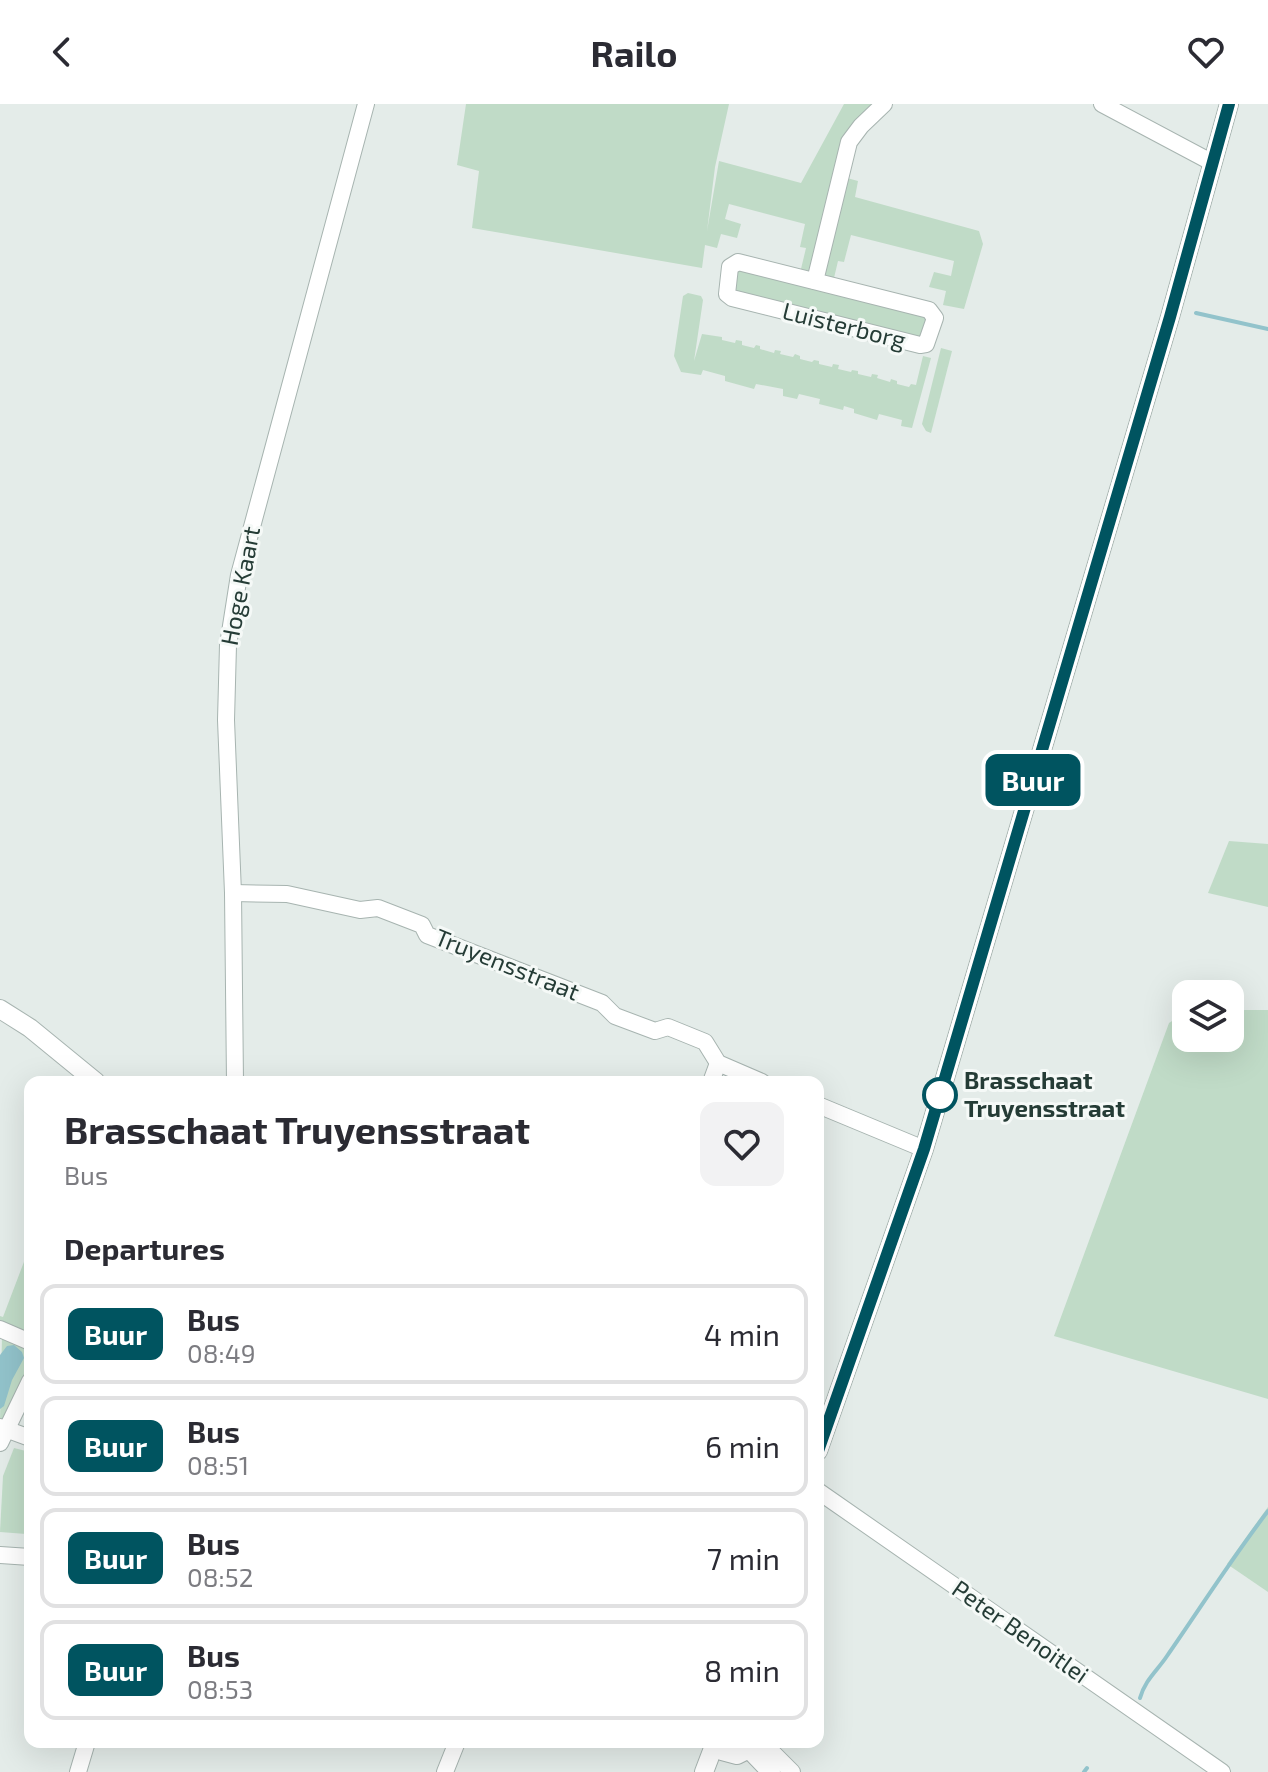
<!DOCTYPE html>
<html lang="en">
<head>
<meta charset="utf-8">
<style>
	:root { --surface:#fff; --page:#f2f2f3; --text:#2b2b33; --muted:#7c7c81; --line:#e1e1e2 }
	body { margin:0; font-family:"Exo 2",sans-serif; background:var(--page); color:var(--text); height:100vh; display:flex; flex-direction:column; font-size:30px; white-space:nowrap }
	* { box-sizing:border-box; margin:0 }
	p { font-size:26px; color:var(--muted) }
	.icon { flex:none; width:44px; height:44px; fill:none; stroke:currentColor; stroke-width:2; stroke-linecap:round; stroke-linejoin:round }
	.map { position:relative; flex:1; overflow:hidden }
	.side { position:absolute; left:24px; top:972px; width:800px; height:672px; display:flex; flex-direction:column; background:var(--surface); border-radius:16px; box-shadow:0 8px 32px #0002 }
	.side>* { flex:none }
	.badge { padding:0 16px; border-radius:12px; font-size:28px; line-height:52px }
	.buttons { position:absolute; left:1172px; top:876px; display:grid; gap:16px }
	.buttons a { display:grid; place-items:center; width:72px; height:72px; border-radius:16px; background:var(--surface); box-shadow:0 8px 32px #0002; font-size:40px }
	.map>.badge { position:absolute; translate:-50% -50%; box-shadow:0 0 0 4px #fff }
	h2 { padding:0 40px; font-size:30px; line-height:72px }
	.round { display:grid; place-items:center; flex:none; width:84px; height:84px; border-radius:16px; background:var(--page) }
	.summary { display:flex; align-items:center; justify-content:space-between; height:136px; padding:0 40px }
	h1 { font-size:38px; font-weight:700; line-height:60px }
	ul { padding:0; list-style:none }
	li { display:flex; align-items:center; gap:24px; height:100px; margin:0 16px 12px; padding:0 24px; border:4px solid var(--line); border-radius:16px }
	li div { flex:1 }
	li b { display:block; font-size:30px }
	li em { font-style:normal }
	li .badge { min-width:88px; font-weight:700; text-align:center }
	header { display:flex; justify-content:space-between; align-items:center; height:104px; padding:0 40px; background:var(--surface); font-size:36px; font-weight:700 }
	.map>svg:first-child { display:block }
</style>
</head>
<body>
<header><svg class="icon" aria-label="back" viewBox="0 0 24 24"><path d="M15 5l-7 7 7 7"/></svg>Railo<svg class="icon" aria-label="heart" viewBox="0 0 24 24"><path d="M12 20l-8-8c-3-5 5-10 8-4 3-6 11-1 8 4z"/></svg></header>
<div class="map">
<svg width="1268" height="1668" viewBox="0 0 1268 1668">
	<rect width="100%" height="100%" fill="#e4ece9"/>
	<g fill="#c0dbc7">
		<polygon points="466,0 729,0 715,63 707,127 719,57 801,79 844,0 877,0 863,12 813,162 808,167 801,165 806,144 800,143 805,120 729,100 725,115 741,120 737,134 721,130 717,144 705,141 702,164 472,124 479,67 457,61"/>
		<polygon points="847,74 858,77 855,93 979,127 983,140 964,205 943,201 946,187 929,183 934,168 951,172 954,157 851,131 844,158 838,157 834,174 826,171 824,166"/>
		<polygon points="736,164 928,211 924,236 733,189"/>
		<polygon points="688,189 701,192 703,196 694,257 702,230 722,233 722,236 735,239 736,236 742,237 742,241 754,244 756,241 760,242 760,245 774,249 775,246 781,247 780,250 793,253 795,250 800,252 800,255 812,258 814,256 819,257 819,260 832,263 833,260 839,261 838,265 851,268 852,266 858,267 858,270 871,273 872,270 878,271 877,274 890,278 891,275 897,277 897,280 909,283 911,280 916,281 923,252 931,254 912,324 901,322 902,316 879,310 877,316 854,309 854,305 844,302 843,306 819,300 820,295 799,290 797,295 783,292 783,285 756,280 754,285 725,277 725,272 703,266 701,271 681,268 674,252 683,192"/>
		<polygon points="941,244 952,247 931,329 926,327 922,320"/>
		<polygon points="1229,737 1268,740 1268,803 1208,789"/>
		<polygon points="1230,906 1268,906 1268,1295 1054,1232 1169,919 1186,908 1186,934 1230,934"/>
		<polygon points="30,1142 30,1229 0,1217 0,1212 3,1213"/>
		<polygon points="2,1233 30,1246 30,1263 6,1318 0,1316"/>
		<polygon points="14,1344 30,1348 26,1430 0,1428 3,1372"/>
		<polygon points="1268,1403 1268,1488 1227,1460"/>
	</g>
	<polygon fill="#92c3cb" points="14,1241 22,1248 24,1254 12,1276 4,1302 0,1305 0,1251 7,1242"/>
	<g fill="none" stroke-linecap="round" stroke-linejoin="round">
		<g stroke="#92c3cb" stroke-width="4">
			<polyline points="1196,209 1268,225"/>
			<path d="M1140,1594C1145,1576 1157,1567 1167,1552C1201,1503 1232,1454 1268,1407"/>
			<polyline points="1084,1668 1087,1664"/>
		</g>
		<g stroke="#a7b4b0" stroke-width="18">
			<g id="minor">
				<polyline points="1102,0 1213,59"/>
				<polygon points="738,158 929,206 935,214 926,240 920,241 732,194 727,190 730,163"/>
				<polyline points="815,177 849,38 861,22 884,0"/>
				<polyline points="233,789 287,790 360,806 378,804 422,821 427,831 602,899 615,912 655,927 668,923 705,938 718,959 762,978"/>
				<polyline points="235,978 233,789 226,616 228,541 239,471 366,0"/>
				<polyline points="711,978 718,959"/>
				<polyline points="818,1001 924,1045"/>
				<polyline points="0,1225 30,1238"/>
				<polyline points="0,1323 30,1334"/>
				<polyline points="0,1339 30,1277"/>
				<polyline points="818,1387 1222,1668"/>
				<polyline points="0,1451 30,1453"/>
				<polyline points="762,1638 792,1668"/>
				<polyline points="78,1668 87,1638"/>
				<polyline points="445,1668 457,1638"/>
			</g>
		</g>
		<g stroke="#a7b4b0" stroke-width="20">
			<g id="tertiary">
				<polyline points="0,905 30,924 96,978"/>
				<polyline points="818,1347 924,1045 1170,213 1229,0"/>
				<polyline points="717,1638 722,1647 737,1651 749,1645 752,1638"/>
				<polyline points="749,1645 771,1668"/>
				<polyline points="704,1668 712,1647 718,1640"/>
			</g>
		</g>
		<use href="#minor" stroke="#fff" stroke-width="16"/>
		<use href="#tertiary" stroke="#fff" stroke-width="18"/>
	</g>
	<g fill="none" stroke-linecap="round" stroke-linejoin="round">
		<g stroke="#fff" stroke-width="18">
			<polyline id="line" points="818,1347 924,1045 1170,213 1229,0"/>
		</g>
		<use href="#line" stroke="#005460" stroke-width="12"/>
	</g>
	<circle fill="#fff" stroke="#005460" stroke-width="4" cx="940" cy="991" r="16"/>
	<g text-anchor="middle" stroke-width="6" stroke-linejoin="round" paint-order="stroke">
		<g font-size="24" fill="#253c36" stroke="#f5f9f7">
			<text transform="translate(844 222) rotate(14)" y="8">Luisterborg</text>
			<text transform="translate(241 482) rotate(-79)" y="8">Hoge Kaart</text>
			<text transform="translate(507 861) rotate(22)" y="8">Truyensstraat</text>
			<text transform="translate(1020 1528) rotate(35)" y="8">Peter Benoitlei</text>
		</g>
		<g font-size="24" font-weight="bold" fill="#253c36" stroke="#f5f9f7" text-anchor="start">
			<text x="964" y="985">Brasschaat<tspan x="964" dy="28">Truyensstraat</tspan></text>
		</g>
	</g>
</svg>
<div class="buttons">
<a><svg class="icon" aria-label="layers" viewBox="0 0 24 24"><path d="M12 4l9 5-9 5-9-5zM3 14l9 5 9-5"/></svg></a>
</div>
<b class="badge" style="left:1033px;top:676px;background:#005460;color:#fff">Buur</b>
<section class="side">
<div class="summary"><div><h1>Brasschaat Truyensstraat</h1><p>Bus</p></div><a class="round"><svg class="icon" aria-label="heart" viewBox="0 0 24 24"><path d="M12 20l-8-8c-3-5 5-10 8-4 3-6 11-1 8 4z"/></svg></a></div>
<h2>Departures</h2>
<ul>
<li><span class="badge" style="background:#005460;color:#fff">Buur</span><div><b>Bus</b><p>08:49</p></div><em>4 min</em></li>
<li><span class="badge" style="background:#005460;color:#fff">Buur</span><div><b>Bus</b><p>08:51</p></div><em>6 min</em></li>
<li><span class="badge" style="background:#005460;color:#fff">Buur</span><div><b>Bus</b><p>08:52</p></div><em>7 min</em></li>
<li><span class="badge" style="background:#005460;color:#fff">Buur</span><div><b>Bus</b><p>08:53</p></div><em>8 min</em></li>
</ul>
</section>
</div>
</body>
</html>
